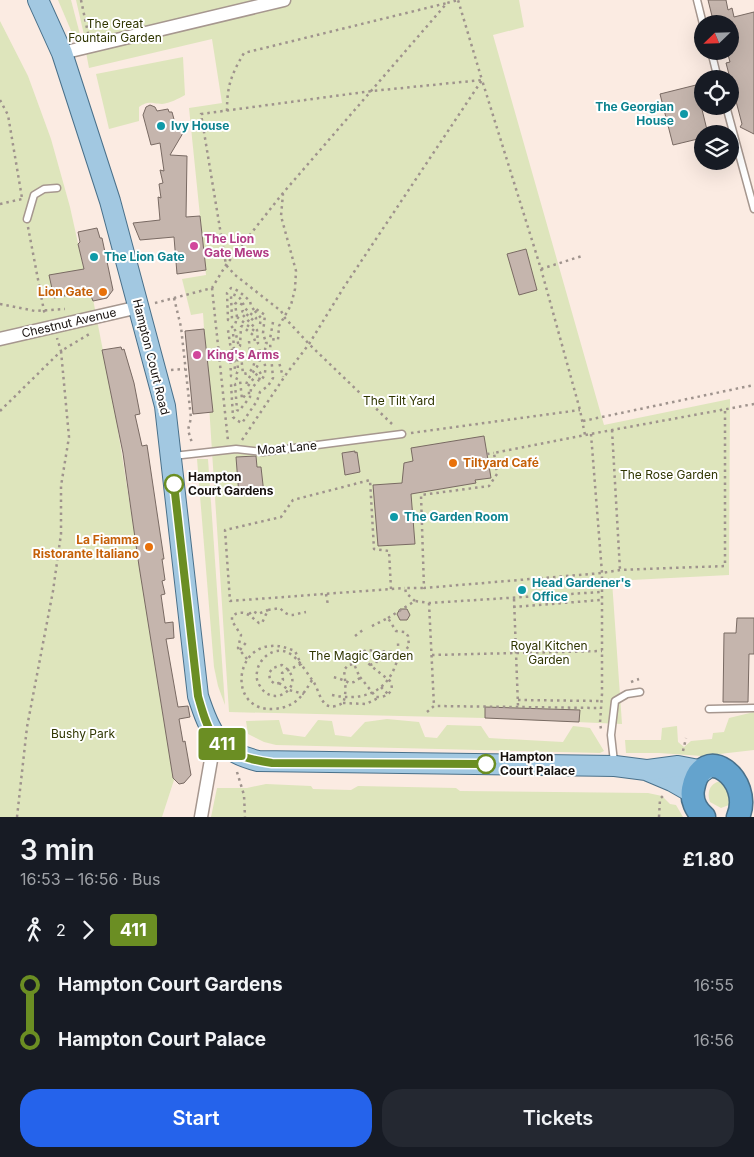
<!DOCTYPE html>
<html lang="en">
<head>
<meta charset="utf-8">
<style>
	:root { --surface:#171b24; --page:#242831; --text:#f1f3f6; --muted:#9ea1a6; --accent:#2563eb }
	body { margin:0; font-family:Inter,sans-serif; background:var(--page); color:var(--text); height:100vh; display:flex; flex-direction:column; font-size:19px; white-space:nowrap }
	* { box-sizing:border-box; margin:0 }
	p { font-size:16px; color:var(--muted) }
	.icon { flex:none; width:28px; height:28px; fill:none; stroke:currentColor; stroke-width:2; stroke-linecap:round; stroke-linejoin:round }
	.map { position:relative; height:817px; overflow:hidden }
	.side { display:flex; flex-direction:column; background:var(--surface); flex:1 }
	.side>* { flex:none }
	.badge { padding:0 10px; border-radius:4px; font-size:18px; line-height:32px }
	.needle { width:32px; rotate:247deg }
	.buttons { position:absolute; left:694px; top:15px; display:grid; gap:10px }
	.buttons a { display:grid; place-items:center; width:45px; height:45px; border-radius:50%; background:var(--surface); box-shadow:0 5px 20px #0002; font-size:25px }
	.map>.badge { position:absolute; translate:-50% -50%; box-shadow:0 0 0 2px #fff }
	.legs { display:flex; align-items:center; gap:8px; height:55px; padding:0 20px; font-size:16px }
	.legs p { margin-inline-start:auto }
	.overview { display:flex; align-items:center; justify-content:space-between; height:85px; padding:0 20px }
	h1 { font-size:28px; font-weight:600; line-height:38px }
	.primary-button { display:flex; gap:10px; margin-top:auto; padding:10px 20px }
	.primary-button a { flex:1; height:58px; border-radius:20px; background:var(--accent); color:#fff; font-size:20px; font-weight:600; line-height:58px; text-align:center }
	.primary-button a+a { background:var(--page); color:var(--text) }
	ul { padding:0 20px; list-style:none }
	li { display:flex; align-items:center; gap:18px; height:55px; font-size:19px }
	li i { display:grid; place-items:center; width:8px; height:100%; margin:0 6px; background:currentColor }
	li i::after { content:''; width:12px; height:12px; margin:-6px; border:4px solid; border-radius:50%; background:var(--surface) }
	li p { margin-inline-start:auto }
	li:first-child i { background:linear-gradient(#0000 50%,currentColor 0) }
	li:last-child i { background:linear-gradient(currentColor 50%,#0000 0) }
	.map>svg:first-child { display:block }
</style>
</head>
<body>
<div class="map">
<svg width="754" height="817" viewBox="0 0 754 817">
	<rect width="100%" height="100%" fill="#fbebe2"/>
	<g fill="#dee5bc">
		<polygon points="58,0 71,0 83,46 78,47"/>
		<polygon points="76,0 519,0 524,27 493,35 604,425 730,399 729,575 612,581 622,724 485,718 229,712 203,313 191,315 182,279 206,275 189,108 222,103 212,39 89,68 85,47 87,48"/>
		<polygon points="0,21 28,76 51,139 70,207 89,293 92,294 116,418 174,780 162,817 0,817"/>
		<path d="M183,57L185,95C178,99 170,103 162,104C150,104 150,100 139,107V121L109,129L96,74Z"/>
		<polygon points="197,459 208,459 225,705 218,686 214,667"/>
		<polygon points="754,712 754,750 702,756 659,753 626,753 625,740 661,740 662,728 677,726 678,742 684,747 691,741 712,739 713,733 724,732 729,718"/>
		<polygon points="387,719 419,722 425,737 437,738 447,725 481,726 489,738 563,742 573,726 590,728 604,751 600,753 276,745 264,742 248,734 246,721 279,720 283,734 305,737 318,720 332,721 335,735 351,737 365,722"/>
		<path d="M722,781L733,789L729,805L721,808L710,802C706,791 711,782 722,781Z"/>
		<polygon points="266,784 311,786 313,789 351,790 358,786 456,788 460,791 648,793 662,796 670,804 676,805 683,817 211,817 217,788 247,788"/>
	</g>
	<g fill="#c5b5ad" stroke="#796a63">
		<polygon points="708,0 726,0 728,10 732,8 734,17 754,12 754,134 740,127 742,124 726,63 730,62 727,51 730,51 730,24 714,24"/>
		<polygon points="696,85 708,134 702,134 702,138 673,145 660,94"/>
		<polygon points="150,105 155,107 157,111 168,109 169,112 172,112 175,123 181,128 183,133 170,155 187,156 186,217 200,216 206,270 177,274 174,237 140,240 133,223 160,220 158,197 161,198 159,184 163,183 160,170 164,171 160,143 151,145 143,115 146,107"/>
		<polygon points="97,228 100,238 102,238 113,290 107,298 93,301 89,291 54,298 49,275 84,269 78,244 80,242 78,232"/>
		<polygon points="526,249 537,290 519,295 507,254"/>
		<polygon points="204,329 213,412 193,414 185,331"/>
		<polygon points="121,347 122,350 124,349 134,383 140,414 135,415 142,446 147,445 155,499 164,559 162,559 165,580 162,581 165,594 161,595 165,623 173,622 174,638 166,639 176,696 178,707 188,706 190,717 179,719 183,742 185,741 191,775 184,783 179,784 173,778 139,566 123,453 102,350"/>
		<polygon points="484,436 491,478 475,480 476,483 411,494 415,544 378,546 373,485 402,483 404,463 413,461 411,448"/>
		<polygon points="355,451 355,453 357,452 360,472 345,475 342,453"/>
		<polygon points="256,456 257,467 261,467 264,494 239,496 236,457"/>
		<polygon points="400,609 407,609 410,615 407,620 400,620 397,614"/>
		<polygon points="737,618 754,618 754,654 749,654 748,702 723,702 724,633 736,633"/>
		<polygon points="485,707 580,710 579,722 485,718"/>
	</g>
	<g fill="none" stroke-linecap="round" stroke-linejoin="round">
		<g stroke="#a6978f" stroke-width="9">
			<g id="lane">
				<polyline points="697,0 703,24"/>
				<polyline points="711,51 718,79"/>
				<polyline points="726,106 754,209"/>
				<polyline points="27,219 34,195 44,189 57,188"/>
				<polyline points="173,456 236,449 263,452 402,434"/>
				<polyline points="709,709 754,708"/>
				<polyline points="614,762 611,735 615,701 627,694 640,692"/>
			</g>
		</g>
		<g stroke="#a6978f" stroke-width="15">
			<g id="street">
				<polyline points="62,53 284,0"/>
				<polyline points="0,339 139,307"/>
				<polyline points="201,817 215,737"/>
			</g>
		</g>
		<g stroke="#49708a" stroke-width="22">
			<g id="primary">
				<path d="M38,0L62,53L110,201L165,406L198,696C210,733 218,751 258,761L615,766L646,770L672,781L693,793"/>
				<polyline points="648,770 678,766 704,771"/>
			</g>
		</g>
		<g stroke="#49708a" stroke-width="25">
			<path id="highway" d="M704,817C696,810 691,800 693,789C702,740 754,779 738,817"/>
		</g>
		<g stroke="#9f938d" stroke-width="2.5" stroke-dasharray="2.5 4" stroke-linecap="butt">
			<polyline points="81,0 88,33"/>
			<polyline points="0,100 8,115 22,198"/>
			<path d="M227,111C227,86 231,75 244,53L447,3"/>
			<polyline points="0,204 22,199"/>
			<polyline points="28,227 44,311 46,315"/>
			<polyline points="541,269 582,256"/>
			<polyline points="212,288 228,441"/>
			<polyline points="174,298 181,327 191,418 188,430 192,443"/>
			<polyline points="155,303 212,288 226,265 283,193 447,3 458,0"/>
			<polyline points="0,304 35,311 65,309"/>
			<path d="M254,310L251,306L250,301C244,296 239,290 231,288L227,293L228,320L232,319L231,296L232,294C242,297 241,301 246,309C248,312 253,315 256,318V320L254,321L243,311L241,312L242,314L257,330L258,343L256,344L253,335L242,326L241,327L240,346L239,347L235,330L233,331L235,372L237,373L238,370L237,355L239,353L241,355L243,374C254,373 254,363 256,355H262C265,363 268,373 261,380H259L261,374L259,371L248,386H246C247,376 258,370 260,359"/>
			<polyline points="237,317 235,304 237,302 245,306"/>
			<polyline points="273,322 270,339 278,340 279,326 291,305 295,289 296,271 281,216 283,194"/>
			<polyline points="260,324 261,318 254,310 256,309 265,315 263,333 266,343"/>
			<polyline points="249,341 250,352 265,350 266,343 270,343 273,378 268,386 260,392 257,401 242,423 236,420 233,417 231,384 235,384 237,410 239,411 250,397 251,389 259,380"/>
			<polyline points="233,350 231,350 228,330 235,325 237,317 257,333"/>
			<polyline points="270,352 276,351 283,377"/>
			<polyline points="230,355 231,376 240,380 242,399 247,393 251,393"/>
			<polyline points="248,361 250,352"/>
			<polyline points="171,370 185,369"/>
			<polyline points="0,411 61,351 57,338"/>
			<polyline points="725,411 725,566 620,570 602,573 424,588 421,495 489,486 497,474 494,453 585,435 754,404"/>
			<polyline points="583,421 754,385"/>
			<polyline points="392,424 309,344 285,318 281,311 235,275 226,265 201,114 372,91 482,80 541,269 580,410 585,435"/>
			<polyline points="612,430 620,570"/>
			<polyline points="411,433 580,410"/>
			<polyline points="591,434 602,573 602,694 600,723 601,729"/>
			<polyline points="242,440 287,373 309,344 344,287 482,80 458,0"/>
			<polyline points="487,454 494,453"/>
			<polyline points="391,589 389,551 374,549 370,480 293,500 281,517 225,530 230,601 391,589 405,588"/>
			<polyline points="326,594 328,605"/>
			<polyline points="514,599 518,706"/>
			<polyline points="415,601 406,593 405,588 424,588"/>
			<polyline points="429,603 434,706"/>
			<polyline points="513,607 601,600"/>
			<polyline points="249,614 253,611 258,614 268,610"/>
			<polyline points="388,618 415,601 429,603 601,592"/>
			<polyline points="355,636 363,630"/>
			<polyline points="240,650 248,640"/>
			<polyline points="318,655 328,651"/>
			<polyline points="432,655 602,651"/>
			<path d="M247,659L238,648L241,635L232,621V616C244,608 250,616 259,623H262L268,610L280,608C290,619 293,614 306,612"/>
			<polyline points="370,665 376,663 379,657 376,650"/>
			<path d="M360,677L376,697C385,698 396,692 390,681L370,665L360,654L366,650L403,653L409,646L408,636L405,632L396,631L388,618L370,627"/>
			<path d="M312,680C302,697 295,707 274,709C229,712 233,647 272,646C279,645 287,648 295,651L301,664L282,673L283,680L279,683L275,684L270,680L269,673L273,668L282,665C310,683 274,711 260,686C257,682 256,677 257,672C258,663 265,655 273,652C292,645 303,668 313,681C321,693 321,715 343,703C347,694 345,679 344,670L348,665L354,664L360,678L354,682L349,683C344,680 338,678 332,677"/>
			<polyline points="631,682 639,679"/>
			<polyline points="279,683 289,690 304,694"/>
			<polyline points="381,687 388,694"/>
			<polyline points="518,700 601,701"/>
			<polyline points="343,703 366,704 378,698"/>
			<polyline points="427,712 434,706 600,708"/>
			<polyline points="683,751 686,738"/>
			<polyline points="237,772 244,795 245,817"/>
			<polyline points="17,817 27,727 53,591 61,534 61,486 69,437 61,351 91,333"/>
			<polyline points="659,817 660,799 664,795"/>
		</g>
		<use href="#lane" stroke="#fff" stroke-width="6"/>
		<use href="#street" stroke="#fff" stroke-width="12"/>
		<use href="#primary" stroke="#a2c8e1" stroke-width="20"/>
		<use href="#highway" stroke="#64a3cd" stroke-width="22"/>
		<path stroke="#9f938d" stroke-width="2.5" stroke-dasharray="2.5 4" stroke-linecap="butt" d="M332,695C358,701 383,695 394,669C395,665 398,661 398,658C399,653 398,647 398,642"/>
	</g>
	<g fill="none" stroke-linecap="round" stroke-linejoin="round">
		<g stroke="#fff" stroke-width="11">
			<path id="line-1" d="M174,484L198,696C202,710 206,726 214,737C228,755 251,760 272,763L486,764"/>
		</g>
		<use href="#line-1" stroke="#6b8e23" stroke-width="8"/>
	</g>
	<g fill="#0f9aa8" stroke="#fff" stroke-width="2">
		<circle cx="684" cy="114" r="5"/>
		<circle cx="161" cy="126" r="5"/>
		<circle cx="94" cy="257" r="5"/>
		<circle cx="394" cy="517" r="5"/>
		<circle cx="522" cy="590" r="5"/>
	</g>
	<g fill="#d1479c" stroke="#fff" stroke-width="2">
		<circle cx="194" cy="246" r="5"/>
		<circle cx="197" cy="355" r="5"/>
	</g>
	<g fill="#e8710a" stroke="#fff" stroke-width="2">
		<circle cx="103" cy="292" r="5"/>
		<circle cx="453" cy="463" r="5"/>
		<circle cx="149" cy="547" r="5"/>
	</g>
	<g fill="#fff" stroke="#6b8e23" stroke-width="2.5">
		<circle cx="174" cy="484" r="9"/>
		<circle cx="486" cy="764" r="9"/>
	</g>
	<g text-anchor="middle" stroke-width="4" stroke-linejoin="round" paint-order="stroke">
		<g font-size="12" fill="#2f3500" stroke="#fff">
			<text x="115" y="28">The Great<tspan x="115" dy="14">Fountain Garden</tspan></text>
			<text x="399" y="405">The Tilt Yard</text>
			<text x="669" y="479">The Rose Garden</text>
			<text x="549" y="650">Royal Kitchen<tspan x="549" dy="14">Garden</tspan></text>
			<text x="361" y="660">The Magic Garden</text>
			<text x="83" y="738">Bushy Park</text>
		</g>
		<g font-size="12" font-weight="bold" fill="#0d838f" stroke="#fff" text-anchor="start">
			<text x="674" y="111" text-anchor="end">The Georgian<tspan x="674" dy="14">House</tspan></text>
			<text x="171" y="130">Ivy House</text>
			<text x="104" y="261">The Lion Gate</text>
			<text x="404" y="521">The Garden Room</text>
			<text x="532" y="587">Head Gardener's<tspan x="532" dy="14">Office</tspan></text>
		</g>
		<g font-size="12" font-weight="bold" fill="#b23c85" stroke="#fff" text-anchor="start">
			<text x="204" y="243">The Lion<tspan x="204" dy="14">Gate Mews</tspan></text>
			<text x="207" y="359">King's Arms</text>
		</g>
		<g font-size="12" font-weight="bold" fill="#c56008" stroke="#fff" text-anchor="end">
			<text x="93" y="296">Lion Gate</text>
			<text x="463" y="467" text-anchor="start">Tiltyard Café</text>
			<text x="139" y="544">La Fiamma<tspan x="139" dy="14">Ristorante Italiano</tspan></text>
		</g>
		<g font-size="12" fill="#17110e" stroke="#fff">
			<text transform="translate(69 323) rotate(-13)" y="4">Chestnut Avenue</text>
			<text transform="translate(151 357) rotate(76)" y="4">Hampton Court Road</text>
			<text transform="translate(287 448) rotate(-5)" y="4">Moat Lane</text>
		</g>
		<g font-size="12" font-weight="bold" fill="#17110e" stroke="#fff" text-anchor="start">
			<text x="188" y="481">Hampton<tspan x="188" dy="14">Court Gardens</tspan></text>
			<text x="500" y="761">Hampton<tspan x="500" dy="14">Court Palace</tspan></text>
		</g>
	</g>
</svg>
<div class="buttons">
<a><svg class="needle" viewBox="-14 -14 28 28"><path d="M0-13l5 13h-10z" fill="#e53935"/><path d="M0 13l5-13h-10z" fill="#9ea1a6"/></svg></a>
<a><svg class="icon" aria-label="locate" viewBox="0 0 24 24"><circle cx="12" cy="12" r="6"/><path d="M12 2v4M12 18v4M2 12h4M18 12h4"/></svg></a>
<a><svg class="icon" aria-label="layers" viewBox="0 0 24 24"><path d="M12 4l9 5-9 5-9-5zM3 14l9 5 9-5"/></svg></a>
</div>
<b class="badge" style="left:222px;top:744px;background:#6b8e23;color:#fff">411</b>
</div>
<section class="side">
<div class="overview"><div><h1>3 min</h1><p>16:53 – 16:56 · Bus</p></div><b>£1.80</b></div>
<div class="legs"><svg class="icon" aria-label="walk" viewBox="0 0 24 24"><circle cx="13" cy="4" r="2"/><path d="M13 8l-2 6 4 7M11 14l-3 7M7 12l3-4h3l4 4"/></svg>2<svg class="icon" aria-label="forward" viewBox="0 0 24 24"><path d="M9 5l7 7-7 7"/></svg><b class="badge" style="background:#6b8e23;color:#fff">411</b></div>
<ul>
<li><i style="color:#6b8e23"></i><b>Hampton Court Gardens</b><p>16:55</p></li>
<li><i style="color:#6b8e23"></i><b>Hampton Court Palace</b><p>16:56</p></li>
</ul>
<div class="primary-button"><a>Start</a><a>Tickets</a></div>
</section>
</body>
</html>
